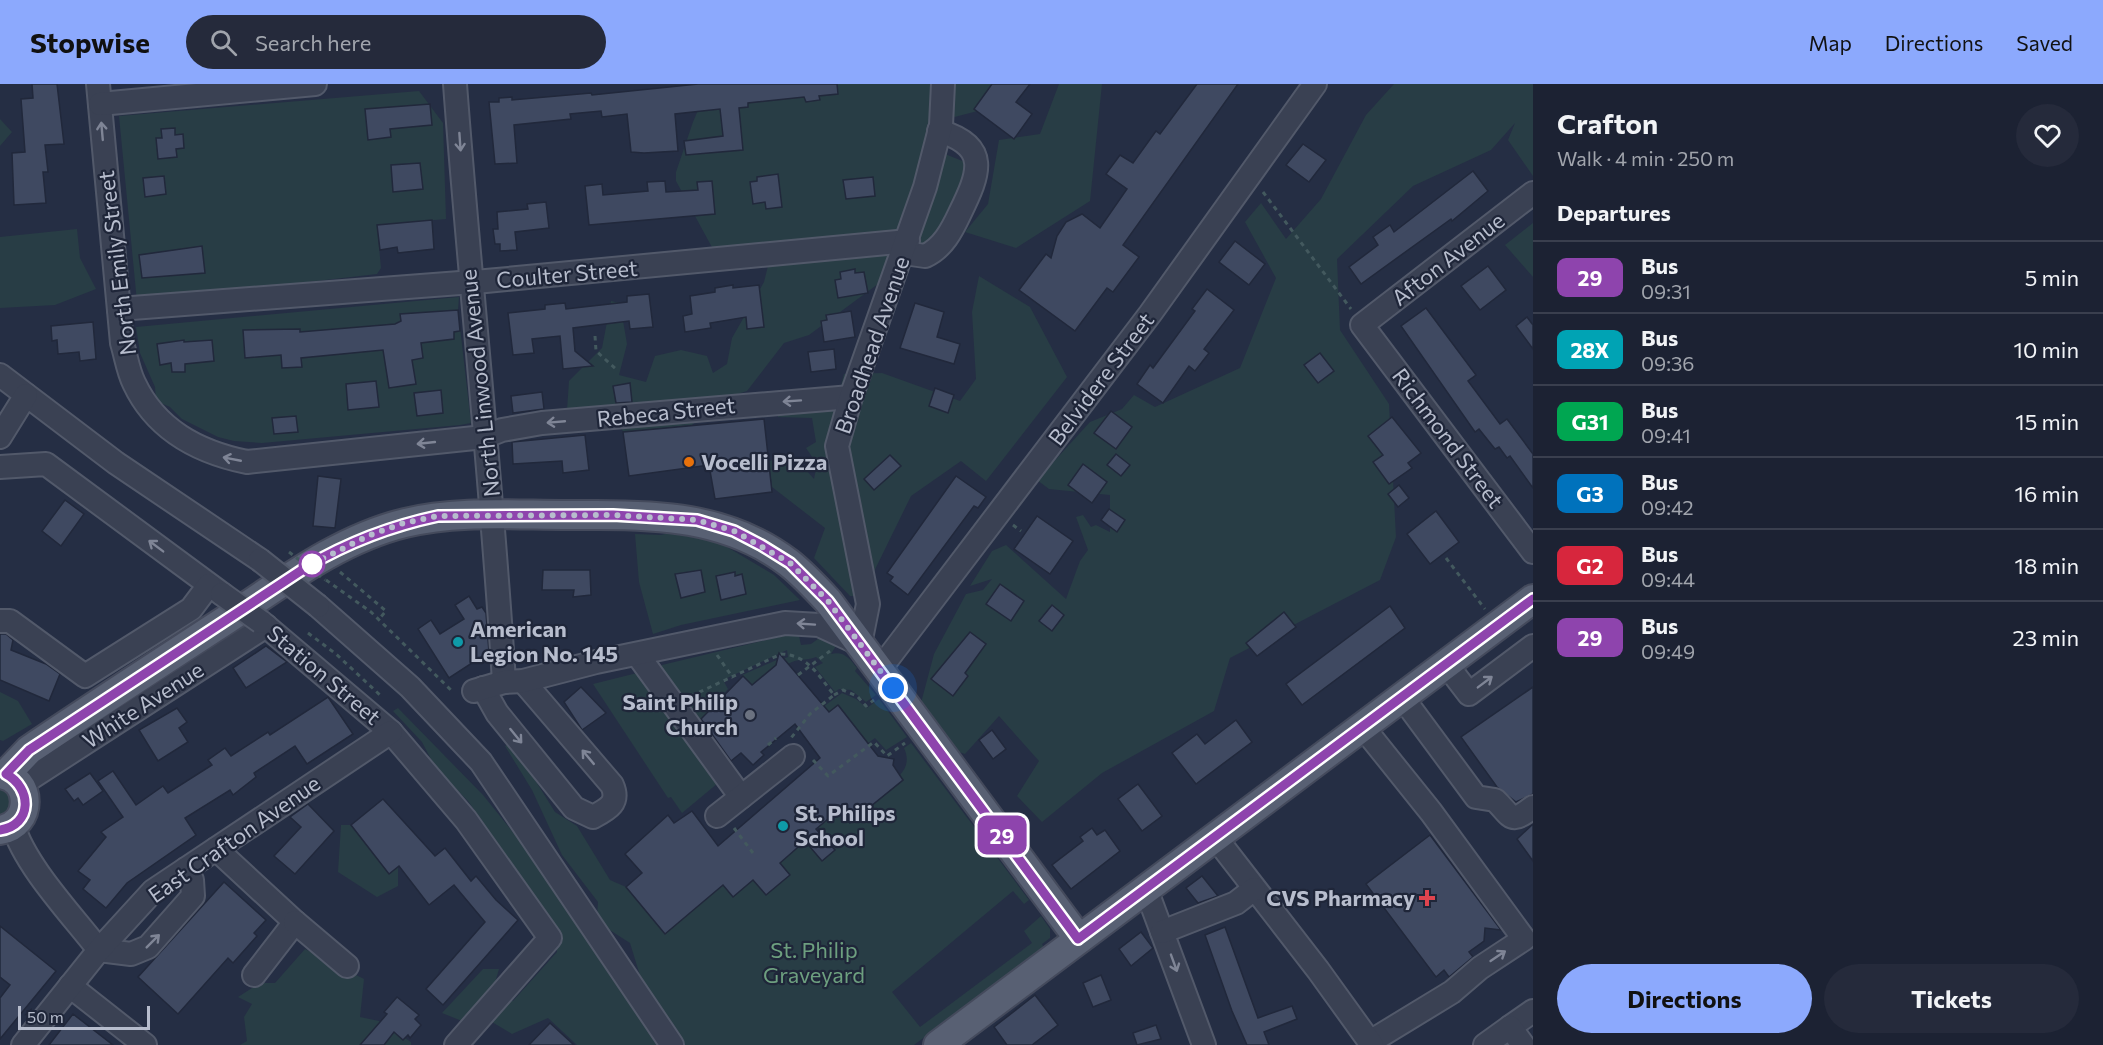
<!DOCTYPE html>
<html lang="en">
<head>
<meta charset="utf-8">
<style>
	:root { --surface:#1c2233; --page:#252a3b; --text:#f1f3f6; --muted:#a0a4ac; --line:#3a3f4e; --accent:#8ca9fd }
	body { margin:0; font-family:Commissioner,sans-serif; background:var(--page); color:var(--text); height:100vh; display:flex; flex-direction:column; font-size:22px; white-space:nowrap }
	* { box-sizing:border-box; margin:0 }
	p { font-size:20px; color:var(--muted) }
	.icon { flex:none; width:33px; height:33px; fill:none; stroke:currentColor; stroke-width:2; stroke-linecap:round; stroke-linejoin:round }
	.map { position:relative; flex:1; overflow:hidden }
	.side { display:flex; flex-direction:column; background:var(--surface); width:570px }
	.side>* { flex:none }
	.badge { padding:0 12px; border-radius:9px; font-size:21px; line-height:39px }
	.scale { position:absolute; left:18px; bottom:15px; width:132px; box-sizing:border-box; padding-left:6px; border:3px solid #b7bdcd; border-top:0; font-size:16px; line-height:21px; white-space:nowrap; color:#b7bdcd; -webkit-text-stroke:4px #1f2639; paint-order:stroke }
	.you { position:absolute; width:30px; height:30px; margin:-15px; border:4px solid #fff; border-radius:50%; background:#1a73e8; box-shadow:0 0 0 9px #1a73e833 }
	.map>.badge { position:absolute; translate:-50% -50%; box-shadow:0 0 0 3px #fff }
	h2 { padding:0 24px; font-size:22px; line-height:54px }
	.round { display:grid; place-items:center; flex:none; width:63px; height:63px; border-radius:32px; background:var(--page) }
	.head { display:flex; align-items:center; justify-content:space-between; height:102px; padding:0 24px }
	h1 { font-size:28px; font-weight:700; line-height:45px }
	.cta { display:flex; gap:12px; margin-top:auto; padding:12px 24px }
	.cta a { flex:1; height:69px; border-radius:36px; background:var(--accent); color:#111; font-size:24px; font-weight:700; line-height:69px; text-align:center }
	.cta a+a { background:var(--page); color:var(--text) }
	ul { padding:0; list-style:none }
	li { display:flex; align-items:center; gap:18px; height:72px; padding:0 24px; border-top:2px solid var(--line) }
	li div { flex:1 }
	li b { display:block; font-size:22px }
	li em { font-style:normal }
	li .badge { min-width:66px; font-weight:700; text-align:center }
	header { display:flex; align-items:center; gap:36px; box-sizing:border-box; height:84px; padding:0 30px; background:var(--accent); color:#111 }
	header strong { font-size:28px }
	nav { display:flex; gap:33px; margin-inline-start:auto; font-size:21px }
	.search { width:420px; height:54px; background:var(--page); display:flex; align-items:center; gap:15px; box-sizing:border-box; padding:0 21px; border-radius:33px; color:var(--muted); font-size:22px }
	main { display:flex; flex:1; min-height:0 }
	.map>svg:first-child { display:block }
</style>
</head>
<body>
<header>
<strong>Stopwise</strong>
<div class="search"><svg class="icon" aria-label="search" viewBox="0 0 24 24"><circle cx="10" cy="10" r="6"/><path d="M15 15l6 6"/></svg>Search here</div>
<nav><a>Map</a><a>Directions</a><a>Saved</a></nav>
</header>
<main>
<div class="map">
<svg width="1533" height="961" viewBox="0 0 1533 961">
	<rect width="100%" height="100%" fill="#252e44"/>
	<g fill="#283d45">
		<polygon points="709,0 993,0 989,24 947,35 940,68 970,80 966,101 928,163 809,251 784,259 747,307 723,315 692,341 623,348 615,327 567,326 569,297 602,264 611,217 620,219 627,260 619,291 646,298 655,272 681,266 707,272 713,289 727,280 732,254 764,198 770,174 714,167 676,97 676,88 693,38"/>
		<polygon points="1059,0 1102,0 1090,117 1016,164 965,148 988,120 999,56 1040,50"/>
		<polygon points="1394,0 1533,0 1533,92 1508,56 1515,39 1491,66 1413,102 1337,175 1340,246 1389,320 1396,453 1380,496 1230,574 1214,627 1102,689 1042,738 1017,712 1039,677 999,632 965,670 941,662 918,630 934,570 966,510 983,506 992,495 970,502 992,467 1006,461 1066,515 1080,477 1088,466 1076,433 1083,431 1091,443 1096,441 1110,448 1110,411 1049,405 1037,396 1090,338 1122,325 1134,311 1155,323 1240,284 1276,194 1245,138 1261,119 1286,155 1321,115 1366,31"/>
		<polygon points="419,7 443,39 446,135 377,141 381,184 377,190 137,218 119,32"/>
		<polygon points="0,35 12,48 0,62"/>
		<polygon points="1533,139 1533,193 1505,161"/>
		<polygon points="77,145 80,174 96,205 55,221 0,224 0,153"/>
		<polygon points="979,192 1030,223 1067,293 986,397 961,377 911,412 862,512 850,512 814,474 825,444 772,403 769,377 793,371 814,395 817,380 806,364 816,358 812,334 778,333 778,326 839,309 844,290 882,289 960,317 976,295 972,228"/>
		<polygon points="459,213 458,226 471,339 460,341 262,359 234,357 218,353 182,335 170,323 156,317 155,303 140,269 136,243"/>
		<polygon points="702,441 724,450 727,463 774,491 800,516 681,541 653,550 639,498 635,450 661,451"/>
		<path d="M780,546L805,548L799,552L801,561L811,560L822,552L837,560L831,570C844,567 849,574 857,584L855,587L876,611L866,618L851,606L839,605L835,608L815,583L823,579L816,573C806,577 797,574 788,580L783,575L788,573L787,566L723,596L728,605L720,614L722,617H718L714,620L716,623L697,639L661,584L662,581L779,553Z"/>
		<polygon points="779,575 776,581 752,601 742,591"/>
		<polygon points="637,589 718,699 682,729 671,713 668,714 593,600"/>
		<polygon points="0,608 18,617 32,640 3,657 0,656"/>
		<polygon points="842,609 856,615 867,624 879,615 907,653 886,666 875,654 868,659 839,621 829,629 823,623"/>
		<polygon points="398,624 483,711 550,794 666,961 577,961 548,934 512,950 477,929 467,939 442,929 483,885 499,885 492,909 513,917 557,868 556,850 542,822 468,717 436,685 422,658 393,627"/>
		<path d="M512,659L555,728L577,742L610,796L626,803L665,850L716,806L717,794L733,813L753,796L766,810L790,791L780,779L805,757L823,777L834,766L819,748V743L841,724L851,739L904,696L900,691C907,683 909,675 904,664L911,659L1029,816L1024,820L1013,807L892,908L920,943L1032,859L1024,847L1041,832L1050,845V854L1042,860L1044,864L914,961H684L671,937L642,898L630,859L605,843L597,833L598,818L562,771L532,706L505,662Z"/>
		<polygon points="0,703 10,708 12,723 0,734"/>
		<polygon points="341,741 351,741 389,790 398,783 398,802 377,813 338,788"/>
		<polygon points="305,865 364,895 360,933 379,937 411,958 411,961 240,961 247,957 244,933 252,920 238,913 260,899 275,899"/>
	</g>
	<g fill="#3f4961" stroke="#21283b" stroke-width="1.5">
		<polygon points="32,0 57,0 64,60 45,61 48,88 43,88 46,119 14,121 12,69 25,68 21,15 33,14"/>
		<polygon points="698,0 837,0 838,10 819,12 820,16 806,18 804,13 748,19 748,23 739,24 743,66 686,71 684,57 723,52 720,25 675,30 678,67 644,69 631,68 627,30 602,33 601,27 570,30 571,35 514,41 517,79 495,80 489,18 499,18 499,14 512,13 512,16 591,9 592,11"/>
		<polygon points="992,0 1030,0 1016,18 1032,30 1014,55 974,25"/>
		<polygon points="1197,0 1238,0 1123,161 1139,173 1113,208 1107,204 1075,247 1019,206 1046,170 1051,174 1057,152 1066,138 1082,130 1100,144 1127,105 1106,90 1120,71 1133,79 1156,47 1160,50"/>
		<polygon points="430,20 432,41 390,45 391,53 368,56 365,25"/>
		<polygon points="175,44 175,51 183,50 184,64 176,65 177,73 158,75 156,54 162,54 161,45"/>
		<polygon points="1303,60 1326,76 1309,98 1286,81"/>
		<polygon points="420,79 423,105 393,108 391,81"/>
		<polygon points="1473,87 1488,107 1452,137 1451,135 1361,200 1349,183 1378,161 1373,153 1390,141 1394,148"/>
		<polygon points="778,90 782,123 766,125 765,118 753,120 750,98 757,97 757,93"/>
		<polygon points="164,92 166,110 145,113 143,94"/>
		<polygon points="873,93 875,112 846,115 843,96"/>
		<polygon points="665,97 666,108 698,106 697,98 712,97 715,130 589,141 585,102 602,100 603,111 648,107 647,98"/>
		<polygon points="546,118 549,144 515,148 517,166 500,167 500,160 495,160 493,145 498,145 497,128 528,125 527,120"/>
		<polygon points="432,136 434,165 398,169 397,163 380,166 377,141"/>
		<polygon points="1235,157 1265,180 1249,201 1219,178"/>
		<polygon points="202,162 205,189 142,194 139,171"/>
		<polygon points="1488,182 1506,206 1480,226 1461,202"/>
		<polygon points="855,185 855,189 864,188 868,209 838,214 835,196 841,195 840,188"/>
		<polygon points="733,201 733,204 759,201 764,243 747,245 746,233 710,239 711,244 685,248 683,232 692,230 690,212 715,208 715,204"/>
		<polygon points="1207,205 1234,226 1204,265 1209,269 1195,287 1189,282 1163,319 1137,300 1150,281 1153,284 1195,227 1192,225"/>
		<polygon points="649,210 653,243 630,245 629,237 573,244 575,267 593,282 563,285 560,252 532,255 534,269 513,271 508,229 545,225 545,221 565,219 566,225 627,218 627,212"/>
		<polygon points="915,219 944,228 937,253 960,260 954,280 900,264"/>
		<polygon points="1426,224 1476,291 1468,297 1500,340 1507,335 1533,370 1533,404 1510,372 1507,374 1499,363 1495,365 1479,345 1475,348 1401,242"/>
		<polygon points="458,226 460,247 454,248 454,255 421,259 423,274 412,276 416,300 389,304 383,266 301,274 302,283 282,284 281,271 245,274 243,246 300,245 300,248 395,240 401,237 400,230"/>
		<polygon points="851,227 855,253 824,258 821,237 827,236 826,231"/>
		<polygon points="1527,233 1533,241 1533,265 1516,242"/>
		<polygon points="93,238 96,275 80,277 79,268 58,270 57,256 52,257 51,242"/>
		<polygon points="184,256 184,258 212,256 214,277 185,280 185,288 172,288 171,279 160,281 157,260"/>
		<polygon points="834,265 836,285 811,288 808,268"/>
		<polygon points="1320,269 1334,287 1318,299 1304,281"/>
		<polygon points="376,297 379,323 348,326 346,300"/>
		<polygon points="630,299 632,318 616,319 613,302"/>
		<polygon points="935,304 954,311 948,329 929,322"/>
		<polygon points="441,306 443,329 417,332 414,309"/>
		<polygon points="542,308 544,325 513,329 511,312"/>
		<polygon points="1111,327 1132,343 1116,365 1094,349"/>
		<polygon points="296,332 298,348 274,350 272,334"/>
		<polygon points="1392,333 1421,369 1408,379 1412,384 1389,400 1373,378 1383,371 1368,352"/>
		<polygon points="764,335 772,408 715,415 709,381 629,392 623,348"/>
		<polygon points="585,351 589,386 563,389 562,377 513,380 512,358"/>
		<polygon points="1116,370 1130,381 1121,392 1107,381"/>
		<polygon points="890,371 901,382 874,406 864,395"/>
		<polygon points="1083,380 1107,398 1092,419 1068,401"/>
		<polygon points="318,392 341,395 335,444 313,442"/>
		<polygon points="956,392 986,413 978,424 974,422 908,511 890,497 893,493 887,489"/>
		<polygon points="1399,401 1409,414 1398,423 1388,410"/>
		<polygon points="65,416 84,430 61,462 42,447"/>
		<polygon points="1109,425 1125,436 1117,448 1101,436"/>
		<polygon points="1436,427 1459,458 1430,480 1407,450"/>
		<polygon points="1037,432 1073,457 1050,490 1014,465"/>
		<polygon points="543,486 590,486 591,511 573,513 574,506 542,506"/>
		<polygon points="701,486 705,508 681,514 675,490"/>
		<polygon points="735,488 735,492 742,490 746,510 721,516 716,492"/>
		<polygon points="1000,500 1024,517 1011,537 986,520"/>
		<polygon points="469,512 477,525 482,523 486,529 489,568 449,594 418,545 431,536 440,550 464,535 455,521"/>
		<polygon points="1052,521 1064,531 1052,547 1039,537"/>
		<polygon points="1390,522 1405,544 1302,621 1286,600"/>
		<polygon points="1284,528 1296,543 1257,572 1246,559"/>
		<polygon points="970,548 986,560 965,589 968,592 953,612 931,595"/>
		<polygon points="0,550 6,550 13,556 11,566 46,580 60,590 49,617 0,596"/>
		<polygon points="266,562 287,578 246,604 233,584"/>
		<polygon points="779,569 829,628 838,621 878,672 894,675 893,681 903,696 850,739 839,726 816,745 835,766 822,777 805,757 780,779 790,791 766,811 753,796 733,813 723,801 665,850 626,803 642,789 625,770 668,731 674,739 692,727 718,762 820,674 795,640 761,668 764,671 753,681 741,669 731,677 701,635 743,592 752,601 776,581"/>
		<polygon points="581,603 606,629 582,646 564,618"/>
		<polygon points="1533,603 1533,710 1516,718 1497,703 1461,653"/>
		<polygon points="328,613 353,650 307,680 295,662 254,689 256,693 233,711 230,706 185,734 196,751 127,799 106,824 83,805 90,796 78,787 106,753 101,748 123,733 98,697 113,687 136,721 163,702 168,709 212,681 208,676 225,664 231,672 268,648 270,651"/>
		<polygon points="177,624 187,638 179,644 188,658 158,677 139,646"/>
		<polygon points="1236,636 1252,658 1196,700 1172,669 1197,650 1205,660"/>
		<polygon points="992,646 1006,665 993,675 979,656"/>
		<polygon points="90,689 103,707 83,721 78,714 74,717 65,705"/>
		<polygon points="1138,700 1162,732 1142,747 1118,715"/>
		<polygon points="383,715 435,772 445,764 471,797 476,792 496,816 518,836 443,921 426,905 485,838 454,801 429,821 399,782 389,790 351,741"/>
		<polygon points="308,720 334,747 295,790 274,772 301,743 290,733"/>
		<polygon points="1533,740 1533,777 1517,755"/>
		<polygon points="1092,744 1097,751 1105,746 1120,767 1071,805 1052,781 1083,757 1080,753"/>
		<polygon points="1430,751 1501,846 1485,844 1484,857 1469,868 1473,873 1449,893 1444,886 1436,893 1366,800"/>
		<polygon points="1202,792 1218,812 1198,819 1186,804"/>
		<polygon points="224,798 266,836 254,849 257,852 233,879 228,874 178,930 138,893"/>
		<polygon points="0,842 56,887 0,955 0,914 10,901 0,893"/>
		<polygon points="1225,843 1258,934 1292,922 1297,935 1264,948 1269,961 1247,961 1232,927 1205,851"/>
		<polygon points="1141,848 1153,864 1131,882 1119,865"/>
		<polygon points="1101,891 1111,916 1093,923 1083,899"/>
		<polygon points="1035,911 1058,941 1032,961 1007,961 994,943"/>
		<polygon points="397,913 419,931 415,935 421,941 410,954 408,951 403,956 394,948 384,961 360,961 387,930 384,928"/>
		<polygon points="73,930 113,961 49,961"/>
		<polygon points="550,939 574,961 529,961"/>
		<polygon points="1156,941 1161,955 1137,961 1133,949"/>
	</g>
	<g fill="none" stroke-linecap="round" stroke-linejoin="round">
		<g stroke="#52596a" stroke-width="26">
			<g id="minor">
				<path d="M98,0L122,259C126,272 128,287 134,299C156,346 198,368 247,378L484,353L502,346L542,339L851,313"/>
				<path d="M455,0C470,200 492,398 504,598"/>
				<polyline points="100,20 315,0"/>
				<polyline points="1533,109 1362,241 1533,468"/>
				<path d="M904,169L925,172C943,164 952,146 960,129C979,90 991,62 939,47"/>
				<polyline points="119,225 486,197 908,157"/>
				<polyline points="0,291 116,379 260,476"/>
				<polyline points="0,353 26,311"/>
				<polyline points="0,383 46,380 222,510"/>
				<polyline points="318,522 410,603 481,678 672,961"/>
				<polyline points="0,537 10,537 85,592 191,525 209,501"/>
				<polyline points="261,538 391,648 466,736 550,854 456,961"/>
				<polyline points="637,570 741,713"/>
				<polyline points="1446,580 1469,610 1533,562"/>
				<polyline points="880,585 1150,230 1315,0"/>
				<path d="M483,604L497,629L574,724L593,733C608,725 620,719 612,701L523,597"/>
				<polyline points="474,607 504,598 523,597 596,578 785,539 819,541 860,560 868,520 837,362 851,313 925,103 941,41 943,0"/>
				<path d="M1402,613L1476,713L1495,716C1513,733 1509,741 1533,723"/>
				<polyline points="1362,642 1431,728 1524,855 1480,884 1452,908 1370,958"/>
				<polyline points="20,701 266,542"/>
				<polyline points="717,732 793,672"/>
				<path d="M13,741C25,782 72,831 99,866L131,870L148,863L193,812L192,796L186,785"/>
				<polyline points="1215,753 1318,886 1372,961"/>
				<polyline points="216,765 295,838 254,891"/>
				<polyline points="1146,805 1204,961"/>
				<polyline points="295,838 347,882"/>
				<polyline points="1162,848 1236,819 1254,805"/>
				<polyline points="70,902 145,961"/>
				<polyline points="1510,943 1533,927"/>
				<polyline points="23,961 99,866 153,807 391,648"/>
				<polyline points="1485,961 1510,943 1523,961"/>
			</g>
		</g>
		<g stroke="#444a5c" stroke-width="32">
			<g id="major">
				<path d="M0,690C33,694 33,741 0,746"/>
				<path d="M6,690L29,666C94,622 160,579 226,536C282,499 339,455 405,439C461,425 524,432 581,431C655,430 728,432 789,479C803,490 816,504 828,517L1079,855"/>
				<polyline points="938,961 1533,515"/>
			</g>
		</g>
		<g stroke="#43595e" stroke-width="3" stroke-dasharray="4.5 4.5" stroke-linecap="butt">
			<polyline points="1263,108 1351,225"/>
			<polyline points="595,252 596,267 616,285"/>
			<polyline points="1013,441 1021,447"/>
			<polyline points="1446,474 1485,525"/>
			<polyline points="340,488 386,527 379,535"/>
			<polyline points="326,496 371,528 453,608"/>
			<polyline points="308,549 336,570 380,611"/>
			<polyline points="717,571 733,594"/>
			<polyline points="798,591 830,567"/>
			<polyline points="834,611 843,606 857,612 866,622 874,616"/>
			<path d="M691,612L781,570C808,571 818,591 834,611L810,630L791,654"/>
			<polyline points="768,661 776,654"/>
			<polyline points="813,676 828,692 874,658 887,672 905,659"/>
			<polyline points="734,744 753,769"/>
		</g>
		<use href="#minor" stroke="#3a4153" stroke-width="22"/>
		<use href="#major" stroke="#586073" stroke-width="28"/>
		<g stroke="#52596a" stroke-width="26" stroke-linecap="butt">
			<g id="minor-bridge">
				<polyline points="260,476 318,522"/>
				<polyline points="222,510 261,538"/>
			</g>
		</g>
		<polyline stroke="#43595e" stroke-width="3" stroke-dasharray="4.5 4.5" stroke-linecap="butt" points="289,468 325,496"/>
		<use href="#minor-bridge" stroke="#3a4153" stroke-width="22"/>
	</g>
	<defs><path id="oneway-shaft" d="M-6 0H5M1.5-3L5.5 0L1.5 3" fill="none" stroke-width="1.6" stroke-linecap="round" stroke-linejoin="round" transform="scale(1.5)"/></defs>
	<g stroke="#7f8596">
		<use href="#oneway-shaft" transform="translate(102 47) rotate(-95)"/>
		<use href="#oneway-shaft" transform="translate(460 58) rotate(86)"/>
		<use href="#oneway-shaft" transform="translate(792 317) rotate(176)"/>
		<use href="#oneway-shaft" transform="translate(556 338) rotate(175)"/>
		<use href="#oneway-shaft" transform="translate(426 359) rotate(174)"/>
		<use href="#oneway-shaft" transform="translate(232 375) rotate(-169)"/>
		<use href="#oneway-shaft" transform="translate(156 462) rotate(-143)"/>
		<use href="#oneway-shaft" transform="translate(806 540) rotate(-176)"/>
		<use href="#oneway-shaft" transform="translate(1485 598) rotate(-37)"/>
		<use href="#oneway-shaft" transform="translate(516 652) rotate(51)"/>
		<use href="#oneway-shaft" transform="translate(588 673) rotate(-130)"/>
		<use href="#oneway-shaft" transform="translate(153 857) rotate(-45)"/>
		<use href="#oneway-shaft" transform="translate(1498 872) rotate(-34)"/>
		<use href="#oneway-shaft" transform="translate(1174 879) rotate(70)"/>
	</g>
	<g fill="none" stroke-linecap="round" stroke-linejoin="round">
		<g stroke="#fff" stroke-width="14">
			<path id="line" d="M0,746C33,741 32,704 6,690L29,666L308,482C349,458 391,442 438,432L613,431L697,436L734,447L761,461L790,479L828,517L1078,855L1533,515"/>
		</g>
		<use href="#line" stroke="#8e44ad" stroke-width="9"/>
		<polyline stroke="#b7bdcd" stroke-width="6" stroke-dasharray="0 10.8" points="312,480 308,482 370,451 404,439 438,432 613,431 697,436 734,447 790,479 828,517 893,604"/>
	</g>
	<circle fill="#e8710a" stroke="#1f2639" stroke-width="2" cx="689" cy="378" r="6"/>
	<circle fill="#fff" stroke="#8e44ad" stroke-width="3" cx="312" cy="480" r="12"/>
	<g fill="#0f9aa8" stroke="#1f2639" stroke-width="2">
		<circle cx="458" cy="558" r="6"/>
		<circle cx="783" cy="742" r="6"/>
	</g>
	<circle fill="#6b7280" stroke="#1f2639" stroke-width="2" cx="750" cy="631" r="6"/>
	<path fill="#e0444e" stroke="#1f2639" stroke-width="2" d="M1424 805h6v6h6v6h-6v6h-6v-6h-6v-6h6z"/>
	<g text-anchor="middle" stroke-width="4.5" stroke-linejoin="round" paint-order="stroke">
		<g font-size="22" fill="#b7bdcd" stroke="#1f2639">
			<text transform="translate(1448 175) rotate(-38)" y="8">Afton Avenue</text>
			<text transform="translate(117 179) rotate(-97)" y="8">North Emily Street</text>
			<text transform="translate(567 190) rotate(-5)" y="8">Coulter Street</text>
			<text transform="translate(872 261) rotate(-71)" y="8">Broadhead Avenue</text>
			<text transform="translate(1101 295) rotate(-53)" y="8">Belvidere Street</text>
			<text transform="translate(480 299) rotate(-96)" y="8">North Linwood Avenue</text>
			<text transform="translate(666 328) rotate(-6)" y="8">Rebeca Street</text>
			<text transform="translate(1448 354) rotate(53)" y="8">Richmond Street</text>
			<text transform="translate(324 591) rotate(40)" y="8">Station Street</text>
			<text transform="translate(143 621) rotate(-33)" y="8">White Avenue</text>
			<text transform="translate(234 755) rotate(-35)" y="8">East Crafton Avenue</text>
		</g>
		<g font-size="22" font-weight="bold" fill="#b7bdcd" stroke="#1f2639" text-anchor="start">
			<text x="701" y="386">Vocelli Pizza</text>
			<text x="470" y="553">American<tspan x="470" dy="25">Legion No. 145</tspan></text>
			<text x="738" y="626" text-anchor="end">Saint Philip<tspan x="738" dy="25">Church</tspan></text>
			<text x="795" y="737">St. Philips<tspan x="795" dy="25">School</tspan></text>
			<text x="1415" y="822" text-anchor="end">CVS Pharmacy</text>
		</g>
		<g font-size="22" fill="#6d9f7f" stroke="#1f2639">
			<text x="814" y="874">St. Philip<tspan x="814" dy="25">Graveyard</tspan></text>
		</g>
	</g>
</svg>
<div class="scale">50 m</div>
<div class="you" style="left:893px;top:604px"></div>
<b class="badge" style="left:1002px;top:751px;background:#8e44ad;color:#fff">29</b>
</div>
<section class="side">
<div class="head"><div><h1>Crafton</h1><p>Walk · 4 min · 250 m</p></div><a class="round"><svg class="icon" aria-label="heart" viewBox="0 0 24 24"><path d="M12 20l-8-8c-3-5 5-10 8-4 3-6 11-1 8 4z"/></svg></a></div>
<h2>Departures</h2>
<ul>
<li><span class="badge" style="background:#8e44ad;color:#fff">29</span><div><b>Bus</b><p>09:31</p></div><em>5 min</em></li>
<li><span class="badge" style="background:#00a3b4;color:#fff">28X</span><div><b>Bus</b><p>09:36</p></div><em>10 min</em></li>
<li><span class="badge" style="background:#00a651;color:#fff">G31</span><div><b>Bus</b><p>09:41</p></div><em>15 min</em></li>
<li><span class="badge" style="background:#0072bc;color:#fff">G3</span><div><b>Bus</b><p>09:42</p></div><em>16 min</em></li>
<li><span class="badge" style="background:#d7263d;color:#fff">G2</span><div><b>Bus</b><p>09:44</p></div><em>18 min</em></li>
<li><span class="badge" style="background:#8e44ad;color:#fff">29</span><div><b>Bus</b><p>09:49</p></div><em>23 min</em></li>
</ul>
<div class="cta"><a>Directions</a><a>Tickets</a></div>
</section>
</main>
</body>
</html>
